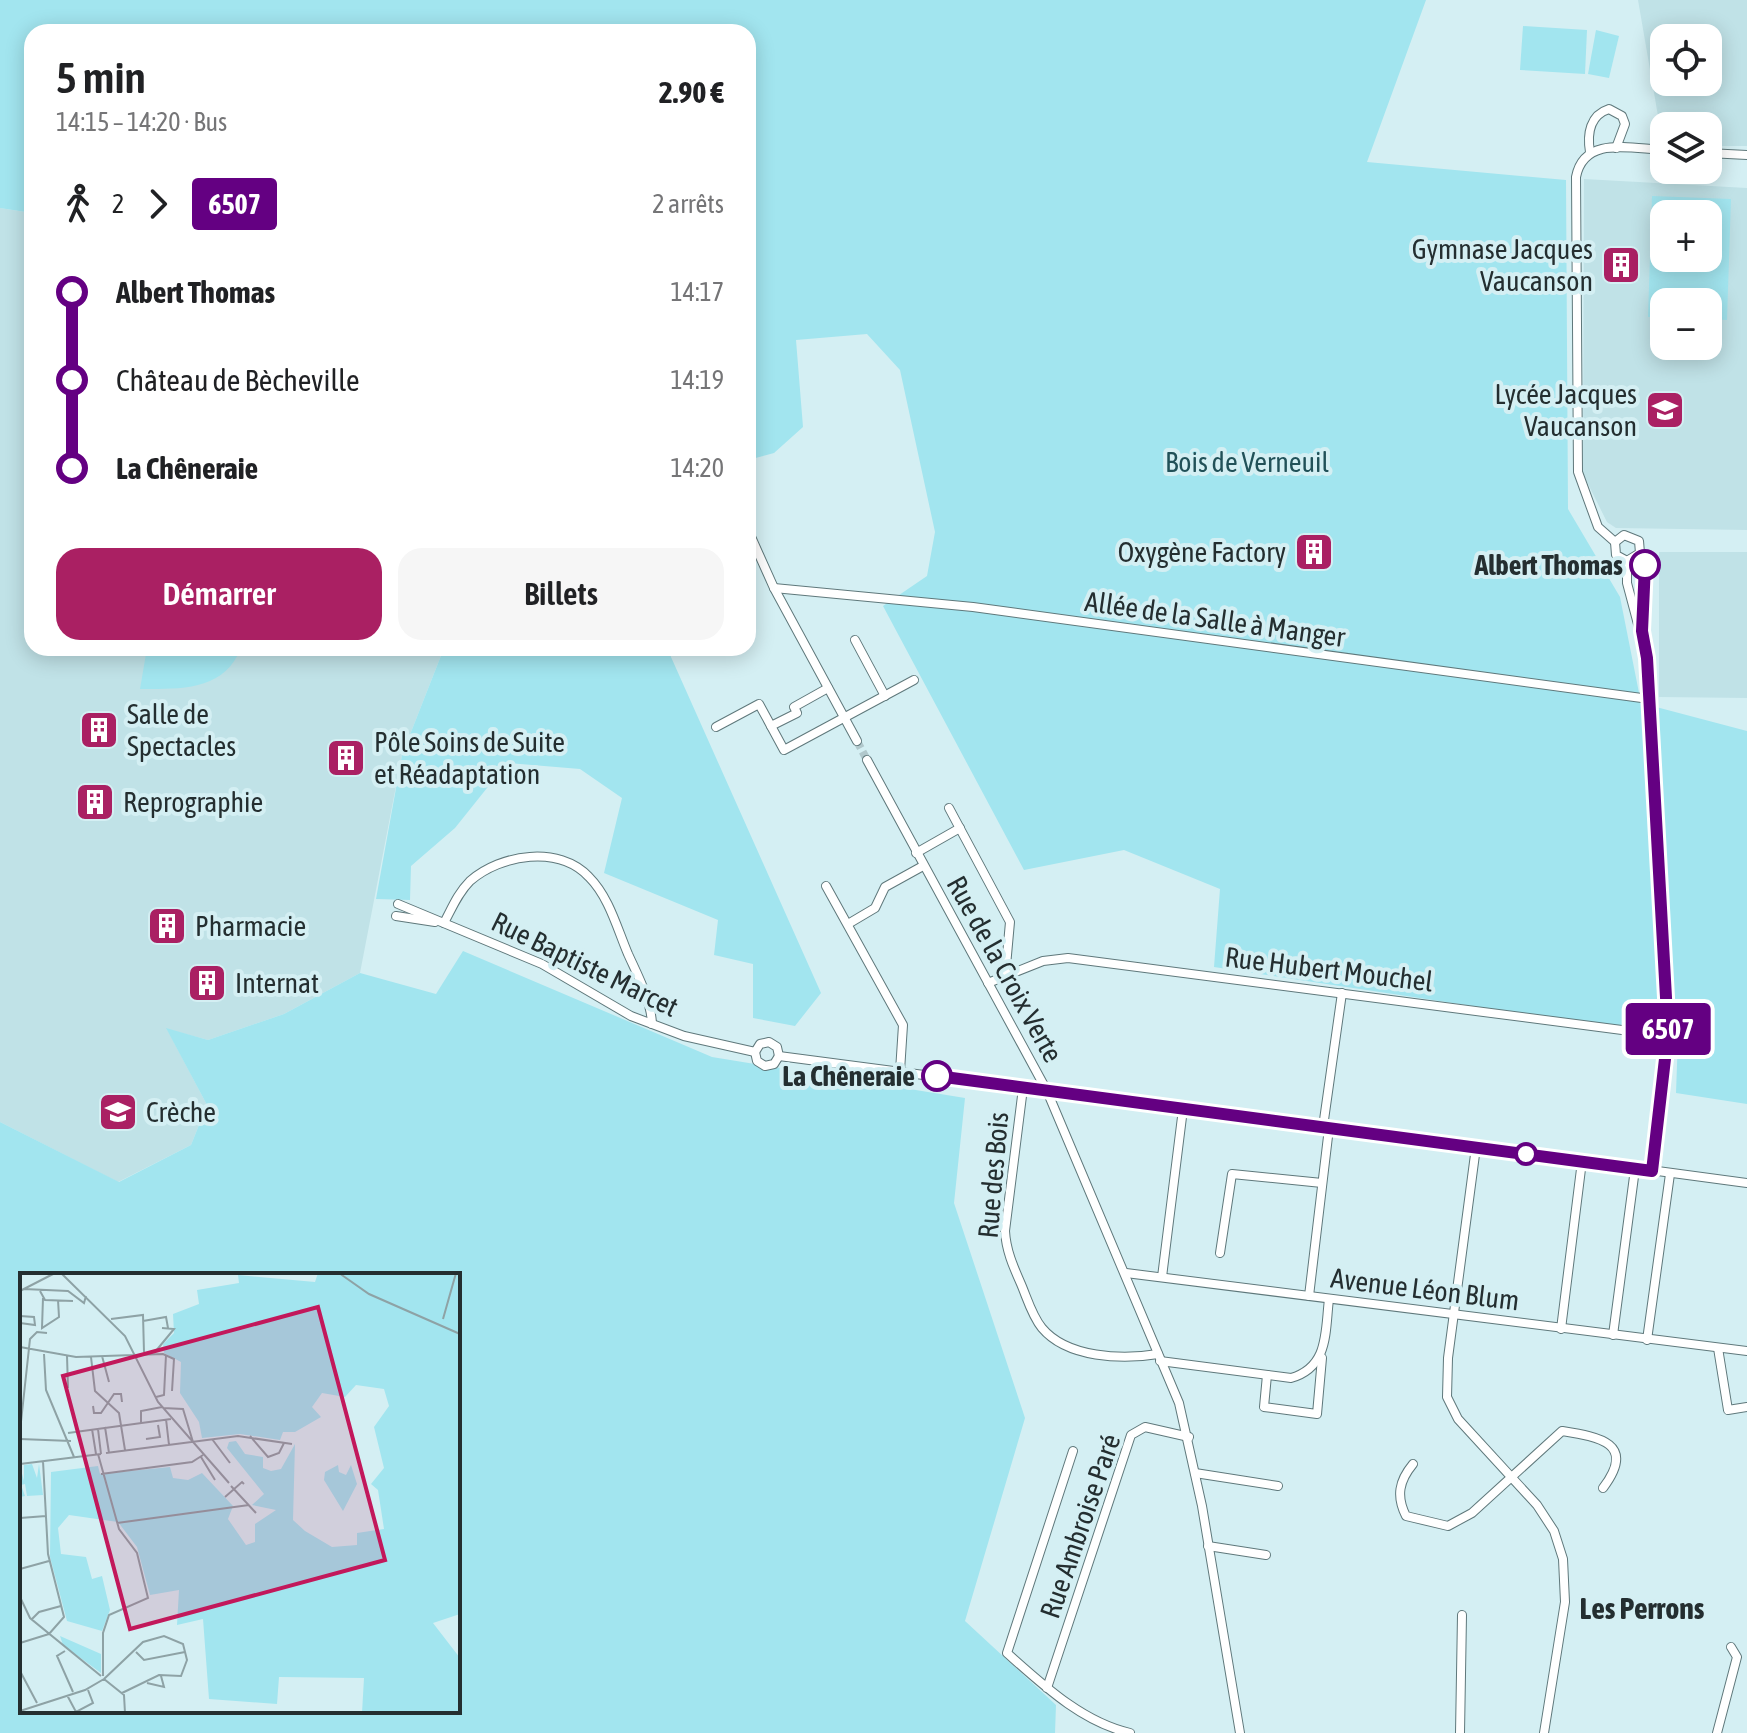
<!DOCTYPE html>
<html lang="fr">
<head>
<meta charset="utf-8">
<style>
	:root { --surface:#fff; --page:#f6f6f6; --text:#202124; --muted:#757577; --accent:#aa2063 }
	body { margin:0; font-family:"Asap Condensed",sans-serif; background:var(--page); color:var(--text); height:100vh; display:flex; flex-direction:column; font-size:30px; white-space:nowrap }
	* { box-sizing:border-box; margin:0 }
	p { font-size:26px; color:var(--muted) }
	.icon { flex:none; width:44px; height:44px; fill:none; stroke:currentColor; stroke-width:2; stroke-linecap:round; stroke-linejoin:round }
	.map { position:relative; flex:1; overflow:hidden }
	.details { position:absolute; left:24px; top:24px; width:732px; height:632px; display:flex; flex-direction:column; background:var(--surface); border-radius:24px; box-shadow:0 4px 20px #0003 }
	.details>* { flex:none }
	.badge { padding:0 16px; border-radius:6px; font-size:28px; line-height:52px }
	.controls { position:absolute; left:1650px; top:24px; display:grid; gap:16px }
	.controls a { display:grid; place-items:center; width:72px; height:72px; border-radius:16px; background:var(--surface); box-shadow:0 4px 20px #0003; font-size:40px }
	.map>.badge { position:absolute; translate:-50% -50%; box-shadow:0 0 0 4px #fff }
	.legs { display:flex; align-items:center; gap:12px; height:88px; padding:0 32px; font-size:26px }
	.legs p { margin-inline-start:auto }
	.headline { display:flex; align-items:center; justify-content:space-between; height:136px; padding:0 32px }
	h1 { font-size:44px; font-weight:600; line-height:60px }
	.action { display:flex; gap:16px; margin-top:auto; padding:16px 32px }
	.action a { flex:1; height:92px; border-radius:24px; background:var(--accent); color:#fff; font-size:32px; font-weight:600; line-height:92px; text-align:center }
	.action a+a { background:var(--page); color:var(--text) }
	ul { padding:0 32px; list-style:none }
	li { display:flex; align-items:center; gap:28px; height:88px; font-size:30px }
	li i { display:grid; place-items:center; width:12px; height:100%; margin:0 10px; background:currentColor }
	li i::after { content:''; width:20px; height:20px; margin:-10px; border:6px solid; border-radius:50%; background:var(--surface) }
	li p { margin-inline-start:auto }
	li:first-child i { background:linear-gradient(#0000 50%,currentColor 0) }
	li:last-child i { background:linear-gradient(currentColor 50%,#0000 0) }
	.map>svg:first-child { display:block }
</style>
</head>
<body>
<div class="map">
<svg width="1747" height="1733" viewBox="0 0 1747 1733">
	<rect width="100%" height="100%" fill="#d4eff3"/>
	<g fill="#c0e2e7" fill-rule="evenodd">
		<path d="M1638,0H1747V146H1708V126H1664L1663,145ZM1664,38H1708V82H1664Z"/>
		<path d="M1584,179L1747,188V530L1616,528L1607,522L1583,474ZM1664,214H1708V258H1664ZM1664,302H1708V346H1664Z"/>
		<polygon points="0,208 32,213 32,648 444,648 402,755 360,973 284,1014 208,1040 167,1029 207,1105 191,1145 118,1182 0,1122"/>
		<polygon points="1659,552 1747,552 1747,698 1659,697"/>
	</g>
	<g fill="#a2e5ef" fill-rule="evenodd">
		<polygon points="0,0 1426,0 1367,162 1566,180 1568,509 1620,597 1641,703 1747,731 1747,1104 1676,1093 1678,1037 1214,967 1220,889 1124,850 1024,870 883,606 927,576 935,532 900,370 867,334 796,340 803,427 774,453 748,460 748,32 32,32 32,213 0,208"/>
		<polygon points="1523,26 1587,30 1585,74 1520,70"/>
		<polygon points="1596,30 1619,36 1609,78 1588,74"/>
		<path d="M1652,196L1731,199L1727,320L1708,319V302H1664V317H1648ZM1708,214V258H1664V214Z"/>
		<path d="M147,648H241C224,691 181,689 140,689Z"/>
		<polygon points="444,648 667,648 821,993 795,1026 753,1018 753,964 714,955 718,920 604,873 622,798 580,769 507,763 455,828 411,866 410,900 376,899 402,755"/>
		<path d="M463,951L712,1057L965,1098L954,1203L1025,1418L965,1621L1056,1705L1055,1733H0V1122L119,1182L191,1145L207,1105L166,1028L208,1040L284,1014L360,973L436,994ZM22,1275H458V1711H22Z"/>
	</g>
	<g fill="none" stroke-linecap="round" stroke-linejoin="round">
		<polyline stroke="#b1c8cc" stroke-width="8" stroke-dasharray="8 4" stroke-linecap="butt" points="857,741 867,760"/>
		<g stroke="#5f787b" stroke-width="10">
			<g id="street">
				<path d="M1590,152C1587,134 1590,115 1609,109L1622,116L1625,124L1616,148"/>
				<polyline points="1708,153 1747,155"/>
				<polyline points="748,530 774,588 857,741"/>
				<path d="M1615,542L1598,527L1578,472L1576,177C1584,135 1632,149 1664,150"/>
				<polyline points="1615,542 1624,535 1639,541 1640,553 1627,561"/>
				<polyline points="1615,542 1616,555 1627,561"/>
				<polyline points="1627,561 1627,583 1647,658 1668,1033 1652,1171"/>
				<polyline points="774,588 973,607 1649,699"/>
				<polyline points="855,640 885,696"/>
				<polyline points="771,726 784,750 914,680"/>
				<polyline points="716,727 759,704 771,726 797,713 794,707 828,688"/>
				<polyline points="867,760 1047,1091 1179,1403 1202,1506 1240,1733"/>
				<polyline points="949,808 1010,922 1005,977"/>
				<polyline points="916,853 960,828"/>
				<polyline points="826,886 903,1025 900,1071"/>
				<polyline points="398,904 542,964 631,1016 684,1036 755,1052"/>
				<polyline points="396,916 435,922"/>
				<path d="M444,923C452,908 458,893 470,881C501,854 559,845 589,877C609,897 617,928 628,954C638,976 651,1000 652,1024"/>
				<polyline points="848,924 875,908 885,887 923,866"/>
				<polyline points="988,983 1043,961 1068,958 1668,1036"/>
				<polyline points="755,1052 760,1044 769,1042 777,1047 779,1056"/>
				<polyline points="755,1052 757,1061 765,1066 774,1064 779,1056"/>
				<polyline points="779,1056 1601,1164"/>
				<path d="M1023,1088L1005,1231C1006,1250 1013,1266 1021,1284C1027,1298 1032,1316 1042,1328C1067,1358 1122,1360 1158,1354"/>
				<polyline points="1323,1127 1342,993"/>
				<polyline points="1476,1147 1448,1358 1447,1397 1458,1419 1537,1505 1554,1531 1563,1559 1565,1602 1544,1733"/>
				<polyline points="1613,1165 1747,1183"/>
				<polyline points="1220,1253 1232,1174 1322,1183"/>
				<polyline points="1126,1273 1747,1351"/>
				<polyline points="1162,1277 1183,1109"/>
				<polyline points="1309,1296 1329,1128"/>
				<polyline points="1561,1329 1582,1161"/>
				<polyline points="1613,1335 1635,1169"/>
				<polyline points="1647,1340 1670,1174"/>
				<polyline points="1718,1348 1728,1410 1747,1407"/>
				<path d="M1160,1361L1291,1378C1329,1367 1325,1332 1329,1299"/>
				<polyline points="1267,1375 1264,1407 1317,1414 1322,1358"/>
				<path d="M1073,1451L1007,1653C1043,1685 1082,1722 1130,1733"/>
				<path d="M1413,1464C1399,1481 1396,1496 1406,1516L1448,1526L1472,1513L1562,1431C1599,1437 1637,1443 1603,1488"/>
				<polyline points="1195,1473 1278,1486"/>
				<polyline points="1208,1546 1266,1555"/>
				<polyline points="1047,1688 1131,1435 1145,1427 1189,1437"/>
				<polyline points="1460,1733 1462,1615"/>
				<polyline points="1717,1733 1737,1657 1731,1647"/>
			</g>
		</g>
		<use href="#street" stroke="#fff" stroke-width="8"/>
	</g>
	<g fill="none" stroke-linecap="round" stroke-linejoin="round">
		<g stroke="#fff" stroke-width="18">
			<polyline id="line-1" points="937,1076 1652,1171 1668,1033 1647,658 1642,631 1645,565"/>
		</g>
		<use href="#line-1" stroke="#640082" stroke-width="12"/>
	</g>
	<defs>
		<g id="building-square" transform="scale(2)"><rect x="-9" y="-9" width="18" height="18" rx="4" fill="#aa2063" stroke="#d4eff3"/><path d="M-4-6H4V6H1V3H-1V6H-4ZM-2.5-4.3h1.7v1.8h-1.7ZM.8-4.3h1.7v1.8H.8ZM-2.5-1h1.7V.8h-1.7ZM.8-1h1.7V.8H.8Z" fill="#fff"/></g>
		<g id="school-square" transform="scale(2)"><rect x="-9" y="-9" width="18" height="18" rx="4" fill="#aa2063" stroke="#d4eff3"/><path d="M0-5L7-2L0 1L-7-2ZM-4 1L0 2.5L4 1V4Q0 6-4 4Z" fill="#fff"/></g>
	</defs>
	<g fill-rule="evenodd">
		<use href="#building-square" x="1621" y="265"/>
		<use href="#school-square" x="1665" y="410"/>
		<use href="#building-square" x="1314" y="552"/>
		<use href="#building-square" x="99" y="730"/>
		<use href="#building-square" x="346" y="758"/>
		<use href="#building-square" x="95" y="802"/>
		<use href="#building-square" x="167" y="926"/>
		<use href="#building-square" x="207" y="983"/>
		<use href="#school-square" x="118" y="1112"/>
	</g>
	<g fill="#fff" stroke="#640082" stroke-width="4">
		<circle cx="1645" cy="565" r="14"/>
		<circle cx="937" cy="1076" r="14"/>
		<circle cx="1526" cy="1154" r="10"/>
	</g>
	<g text-anchor="middle" stroke-width="8" stroke-linejoin="round" paint-order="stroke">
		<g font-size="28" fill="#242e30" stroke="#d4eff3" text-anchor="start">
			<text x="1593" y="259" text-anchor="end">Gymnase Jacques<tspan x="1593" dy="32">Vaucanson</tspan></text>
			<text x="1637" y="404" text-anchor="end">Lycée Jacques<tspan x="1637" dy="32">Vaucanson</tspan></text>
			<text x="1286" y="562" text-anchor="end">Oxygène Factory</text>
			<text x="127" y="724">Salle de<tspan x="127" dy="32">Spectacles</tspan></text>
			<text x="374" y="752">Pôle Soins de Suite<tspan x="374" dy="32">et Réadaptation</tspan></text>
			<text x="123" y="812">Reprographie</text>
			<text x="195" y="936">Pharmacie</text>
			<text x="235" y="993">Internat</text>
			<text x="146" y="1122">Crèche</text>
		</g>
		<g font-size="28" fill="#215158" stroke="#d4eff3">
			<text x="1247" y="472">Bois de Verneuil</text>
		</g>
		<g font-size="28" font-weight="bold" fill="#242e30" stroke="#d4eff3" text-anchor="end">
			<text x="1623" y="575">Albert Thomas</text>
			<text x="915" y="1086">La Chêneraie</text>
		</g>
		<g font-size="28" fill="#242e30" stroke="#d4eff3">
			<text transform="translate(1215 619) rotate(8)" y="10">Allée de la Salle à Manger</text>
			<text transform="translate(585 964) rotate(26)" y="10">Rue Baptiste Marcet</text>
			<text transform="translate(1005 969) rotate(61)" y="10">Rue de la Croix Verte</text>
			<text transform="translate(1329 969) rotate(7)" y="10">Rue Hubert Mouchel</text>
			<text transform="translate(993 1175) rotate(-85)" y="10">Rue des Bois</text>
			<text transform="translate(1425 1289) rotate(7)" y="10">Avenue Léon Blum</text>
			<text transform="translate(1080 1526) rotate(-71)" y="10">Rue Ambroise Paré</text>
		</g>
		<g font-size="30" font-weight="bold" fill="#242e30" stroke="#d4eff3">
			<text x="1642" y="1619">Les Perrons</text>
		</g>
	</g>
	<g transform="translate(20 1273)">
		<rect width="440" height="440" fill="#d4eff3"/>
		<path d="M298,0H440V341L413,350L440,385V440H342L344,405L259,404L257,431L189,426L183,346L157,352L159,317L130,322L117,274L98,249L49,242L38,255L41,281L66,284L72,306L82,303L90,337L82,358L47,348L30,284L31,199L78,193L80,201L150,194L153,205L168,207L182,200L213,233L208,246L226,272L235,269V251L256,237L232,232L244,221L207,175L209,169L216,168L225,181L243,184V195L251,198L261,196L275,171L273,247L285,258L312,274L337,272V260L364,256L358,217L351,211L364,195L354,154L369,133L364,116L336,112L325,124L302,120L292,134L301,144L275,159H263L260,167L220,161L182,165L179,149L160,120L161,89L144,80L143,71L154,60L153,41L179,31L177,17L219,10L218,2L295,9ZM12,191L17,205L19,191L23,222L7,223L5,211L1,212L5,223L0,224V193L4,208V192ZM318,192L319,199L326,202L331,192L337,211L323,238L304,207L305,199ZM40,363L81,381V400L43,372Z" fill="#a2e5ef"/>
		<path fill="none" stroke="#8ea2a5" stroke-width="2" d="M41,0L105,63L138,129L209,210M319,0L349,21L440,61M4,16L48,18L64,30L66,23M0,18L35,0M20,18L25,27L53,28M23,25L22,55L39,44L38,27M0,43L14,44L15,52L0,50M91,46L123,42L124,79M423,46L436,0M123,48L146,44L148,55M0,74L56,84L143,81L154,86L152,118M135,79L154,56L142,55M24,81L26,117L54,184M47,83L48,115M82,83L89,109M71,84L75,118L99,140L105,177M136,124L144,122L146,82M73,133L74,140H81L94,121H101L102,129M143,135L163,136L173,169M146,146L149,172M121,150V138L142,134M85,154L89,180M72,156L76,181M78,156L81,181M0,158L10,66L17,59L27,60M48,160L151,146M230,163L248,184L259,180L264,170M0,166L51,168M126,166L140,164L138,152M192,166L210,190M86,180L218,163L272,171M78,181L99,256L117,280L128,325L89,342L83,360V403M181,184L195,207M23,188L28,281L44,344L29,361M0,191L81,181M81,201L172,189L183,182M211,213L236,240M205,224L222,209L224,211M0,245L26,243M97,250L229,232M0,296L29,288M0,324L10,345L81,403M12,346L19,339L41,333M0,370L29,361M45,378L37,383L53,419M116,379L124,387L165,379M0,398L17,430M84,406L123,369L144,363L163,371L167,387L161,403L139,402L102,420M84,406L104,422L105,440M127,410L144,414L141,403M47,422L56,439L73,430L68,417M0,438L65,417L84,406"/>
		<path fill="#c2185b" fill-opacity="0.15" stroke="#c2185b" stroke-width="4" d="M298,34L365,287L110,356L43,103Z"/>
		<rect width="440" height="440" fill="none" stroke="#242e30" stroke-width="4"/>
	</g>
</svg>
<div class="controls">
<a><svg class="icon" aria-label="locate" viewBox="0 0 24 24"><circle cx="12" cy="12" r="6"/><path d="M12 2v4M12 18v4M2 12h4M18 12h4"/></svg></a>
<a><svg class="icon" aria-label="layers" viewBox="0 0 24 24"><path d="M12 4l9 5-9 5-9-5zM3 14l9 5 9-5"/></svg></a>
<a>+</a>
<a>−</a>
</div>
<b class="badge" style="left:1668px;top:1029px;background:#640082;color:#fff">6507</b>
<section class="details">
<div class="headline"><div><h1>5 min</h1><p>14:15 – 14:20 · Bus</p></div><b>2.90 €</b></div>
<div class="legs"><svg class="icon" aria-label="walk" viewBox="0 0 24 24"><circle cx="13" cy="4" r="2"/><path d="M13 8l-2 6 4 7M11 14l-3 7M7 12l3-4h3l4 4"/></svg>2<svg class="icon" aria-label="forward" viewBox="0 0 24 24"><path d="M9 5l7 7-7 7"/></svg><b class="badge" style="background:#640082;color:#fff">6507</b><p>2 arrêts</p></div>
<ul>
<li><i style="color:#640082"></i><b>Albert Thomas</b><p>14:17</p></li>
<li><i style="color:#640082"></i><span>Château de Bècheville</span><p>14:19</p></li>
<li><i style="color:#640082"></i><b>La Chêneraie</b><p>14:20</p></li>
</ul>
<div class="action"><a>Démarrer</a><a>Billets</a></div>
</section>
</div>
</body>
</html>
